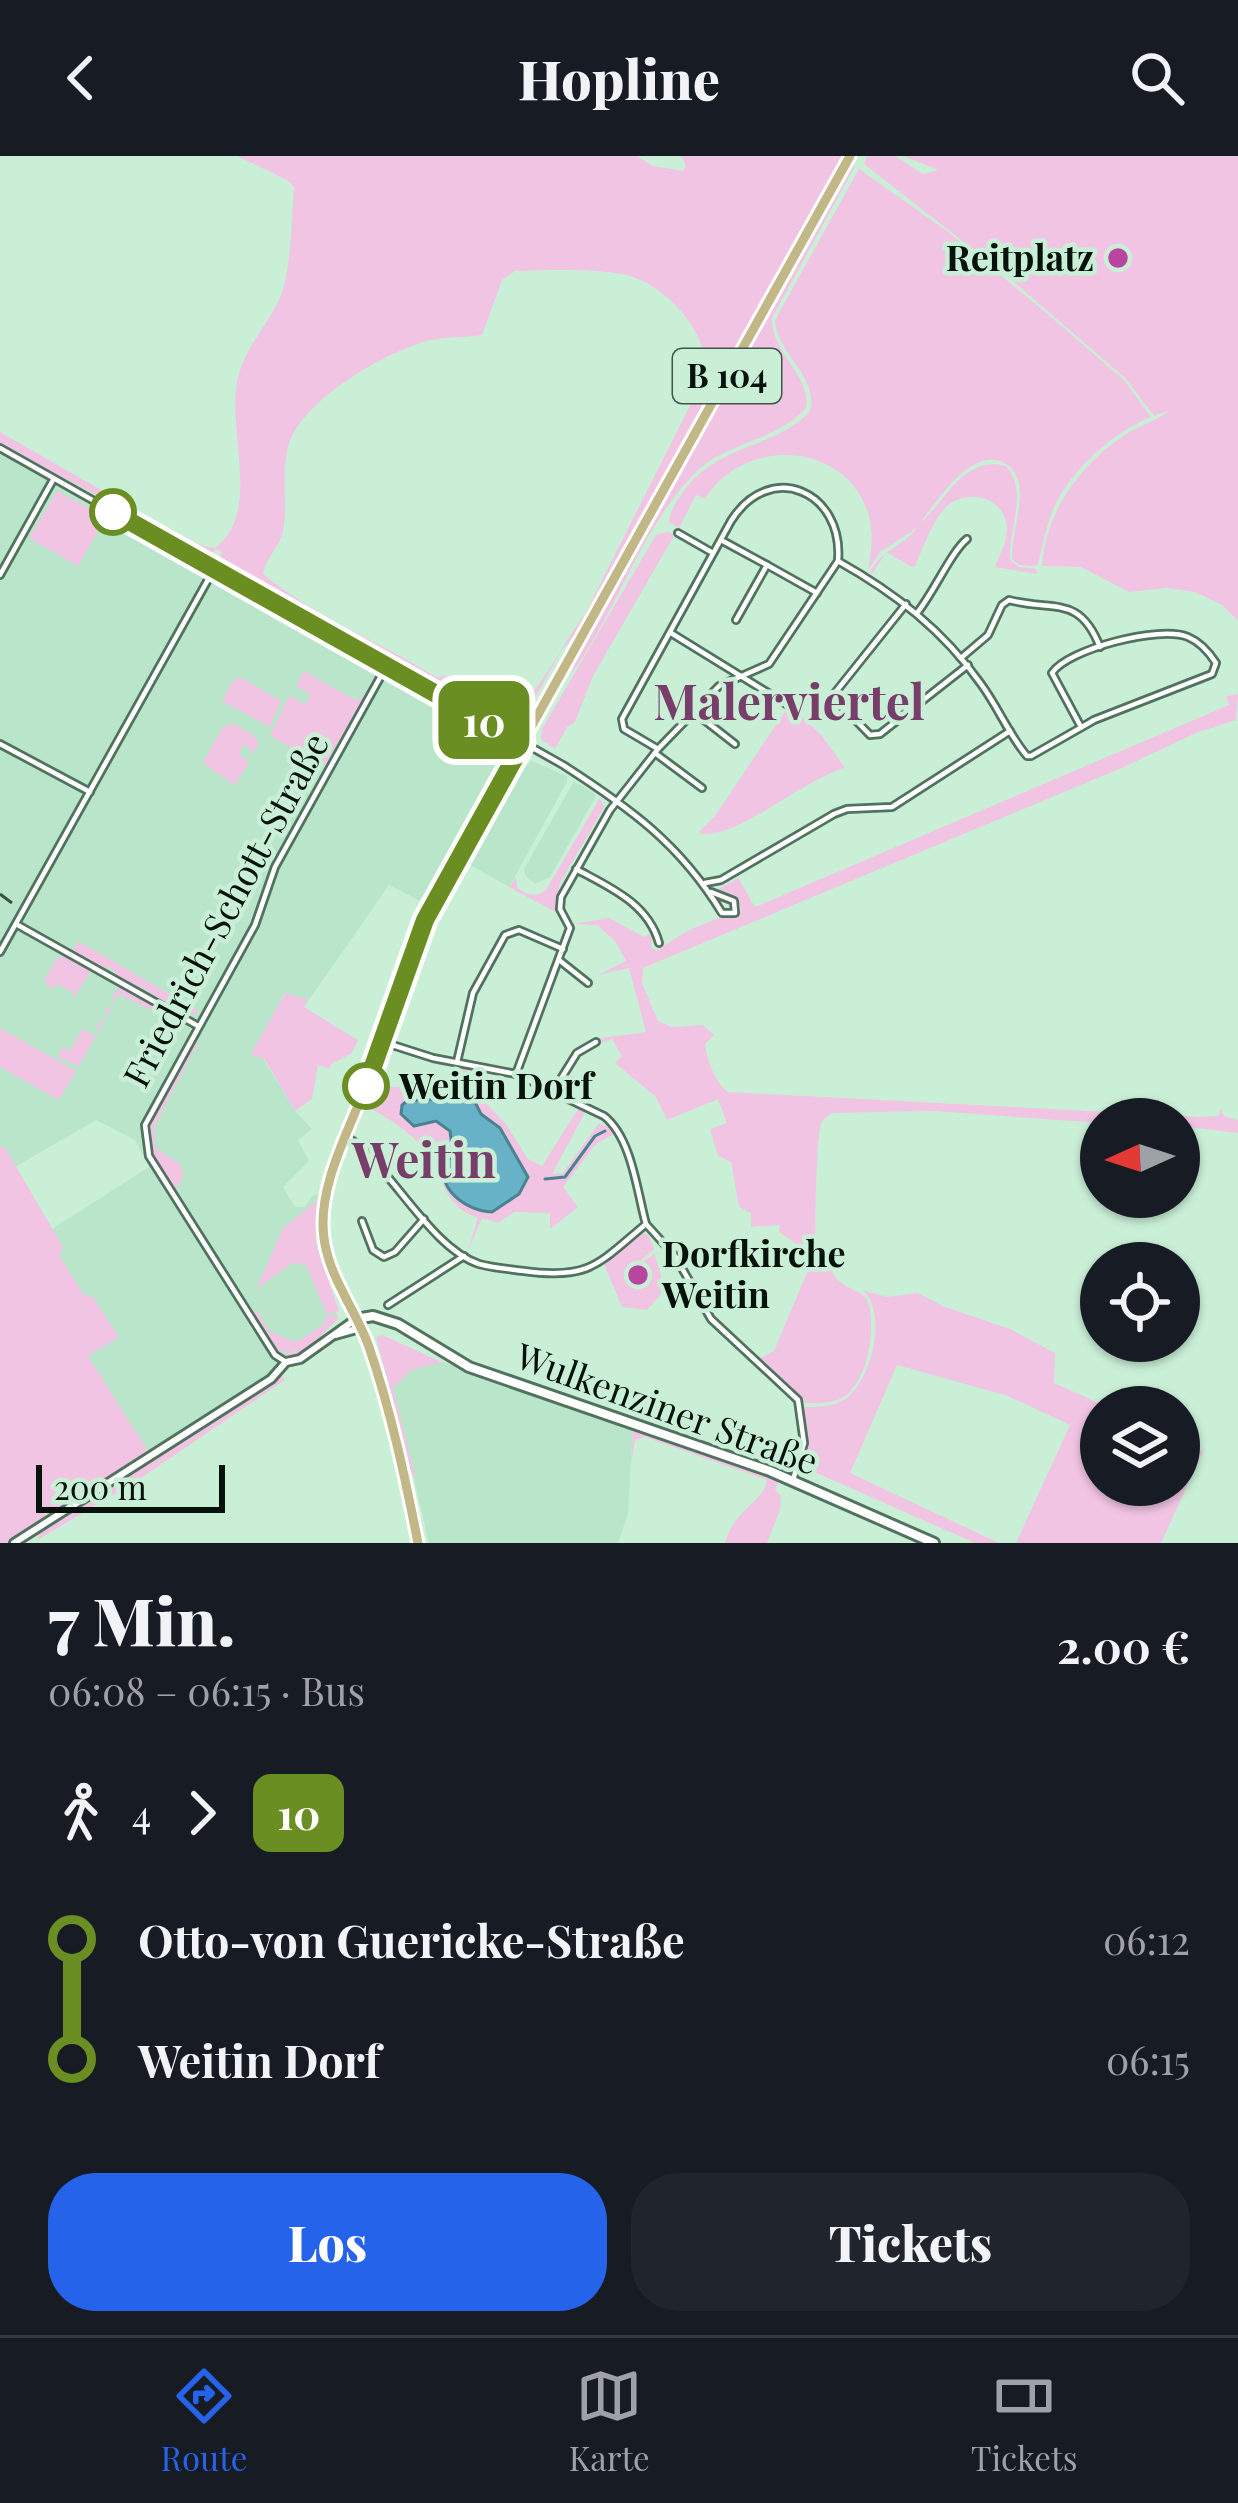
<!DOCTYPE html>
<html lang="de">
<head>
<meta charset="utf-8">
<style>
	:root { --surface:#171b24; --page:#20242c; --text:#f1f3f6; --muted:#9ea1a6; --line:#363941; --accent:#2563eb }
	body { margin:0; font-family:"Playfair Display",serif; background:var(--page); color:var(--text); height:100vh; display:flex; flex-direction:column; font-size:45px; white-space:nowrap }
	* { box-sizing:border-box; margin:0 }
	p { font-size:39px; color:var(--muted) }
	.icon { flex:none; width:66px; height:66px; fill:none; stroke:currentColor; stroke-width:2; stroke-linecap:round; stroke-linejoin:round }
	.map { position:relative; height:1387px; overflow:hidden }
	.panel { display:flex; flex-direction:column; background:var(--surface); flex:1 }
	.panel>* { flex:none }
	.badge { padding:0 24px; border-radius:18px; font-size:42px; line-height:78px }
	.needle { width:78px; rotate:267deg }
	.buttons { position:absolute; left:1080px; top:942px; display:grid; gap:24px }
	.buttons a { display:grid; place-items:center; width:120px; height:120px; border-radius:50%; background:var(--surface); box-shadow:0 3px 9px #0004; font-size:60px }
	.scale { position:absolute; left:36px; bottom:30px; width:189px; box-sizing:border-box; padding-left:12px; border:6px solid #06120b; border-top:0; font-size:33px; line-height:42px; white-space:nowrap; color:#06120b; -webkit-text-stroke:9px #caefd7; paint-order:stroke }
	.map>.badge { position:absolute; translate:-50% -50%; box-shadow:0 0 0 6px #fff }
	.legs { display:flex; align-items:center; gap:18px; height:132px; padding:0 48px; font-size:39px }
	.legs p { margin-inline-start:auto }
	.headline { display:flex; align-items:center; justify-content:space-between; height:204px; padding:0 48px }
	h1 { font-size:66px; font-weight:800; line-height:90px }
	.cta { display:flex; gap:24px; margin-top:auto; padding:24px 48px }
	.cta a { flex:1; height:138px; border-radius:48px; background:var(--accent); color:#fff; font-size:48px; font-weight:800; line-height:138px; text-align:center }
	.cta a+a { background:var(--page); color:var(--text) }
	ul { padding:0 48px; list-style:none }
	li { display:flex; align-items:center; gap:42px; height:120px; font-size:45px }
	li i { display:grid; place-items:center; width:18px; height:100%; margin:0 15px; background:currentColor }
	li i::after { content:''; width:30px; height:30px; margin:-15px; border:9px solid; border-radius:50%; background:var(--surface) }
	li p { margin-inline-start:auto }
	li:first-child i { background:linear-gradient(#0000 50%,currentColor 0) }
	li:last-child i { background:linear-gradient(currentColor 50%,#0000 0) }
	header { display:flex; justify-content:space-between; align-items:center; height:156px; padding:0 48px; background:var(--surface); font-size:54px; font-weight:800 }
	.menu { display:flex; justify-content:space-around; align-items:center; height:168px; border-top:3px solid var(--line); background:var(--surface); font-size:33px; color:var(--muted) }
	.menu a { display:grid; justify-items:center; gap:6px }
	.menu .selected { color:var(--accent) }
	.map>svg:first-child { display:block }
</style>
</head>
<body>
<header><svg class="icon" aria-label="back" viewBox="0 0 24 24"><path d="M15 5l-7 7 7 7"/></svg>Hopline<svg class="icon" aria-label="search" viewBox="0 0 24 24"><circle cx="10" cy="10" r="6"/><path d="M15 15l6 6"/></svg></header>
<div class="map">
<svg width="1238" height="1387" viewBox="0 0 1238 1387">
	<rect width="100%" height="100%" fill="#caefd7"/>
	<g fill="#b9e6ca">
		<polygon points="0,288 510,570 501,586 506,599 426,748 389,729 309,844 284,838 252,897 264,904 295,955 312,973 298,984 309,1005 283,1031 295,1051 305,1051 312,1040 320,1038 316,1087 338,1163 289,1198 268,1222 150,1298 87,1200 118,1181 84,1139 58,1098 63,1091 52,1073 149,1011 135,984 96,964 15,1011 4,990 0,992"/>
		<polygon points="532,605 567,620 567,626 509,731 465,706 521,614"/>
		<polygon points="574,625 595,638 595,642 550,721 535,728 525,719 524,713"/>
		<polygon points="431,1206 442,1206 633,1271 628,1358 618,1387 429,1387 393,1232 411,1214"/>
	</g>
	<g fill="#f1c4e3" fill-rule="evenodd">
		<path d="M237,0H637L653,10L683,15L686,9L681,0H845L589,462L561,495L524,562L510,570L215,408L222,396L215,393L210,405L131,361L130,357L0,288V276L164,370C181,377 196,391 215,392C260,359 230,281 236,233C240,196 265,174 280,142C291,116 292,60 294,31L287,24ZM515,115C546,114 601,112 630,120C669,132 711,179 705,220L584,460C566,481 536,544 515,552C501,548 483,545 470,540C460,535 459,525 450,521C434,516 446,527 431,518C379,486 314,460 263,418C266,401 279,392 283,376C288,348 281,318 288,291C301,244 381,199 426,185C444,180 463,182 482,179L502,124Z"/>
		<path d="M867,0H895L923,18L939,14L903,0H1238V465L1222,449L1195,436L1167,432L1129,436L1081,411L1042,410C1046,354 1081,307 1128,277C1141,269 1158,264 1170,254L1154,260L1125,222L1006,119L864,8Z"/>
		<path d="M853,7L855,10L772,162C770,196 812,220 806,252C777,285 725,286 694,318C643,369 615,458 572,517L575,501L608,442Z"/>
		<path d="M859,13L947,75L1044,155L1124,224L1151,261C1112,277 1070,314 1053,354C1045,372 1043,393 1037,410L1019,409L1012,403C1012,380 1020,358 1020,336C1020,327 1016,316 1009,310C975,284 937,345 920,367C945,347 963,298 1006,310C1029,336 1008,373 1010,404L1019,411L1036,413L1037,418L995,411C1000,397 1010,381 1006,366C999,337 963,334 945,352C931,367 923,393 914,412L886,396L873,417L870,416C884,391 902,392 917,372L880,396L868,414C871,398 874,380 869,360C847,284 743,280 705,343L696,339L679,372L669,366C670,353 678,344 686,332C720,288 778,291 810,255C819,220 776,197 775,164Z"/>
		<polygon points="57,335 106,361 78,410 29,382"/>
		<polygon points="667,376 675,378 593,520 575,566 567,571 555,593 541,583 542,573 656,379"/>
		<polygon points="304,515 357,545 361,540 364,541 325,609 318,609 270,579 289,540 305,548 311,539 296,530"/>
		<polygon points="242,522 281,545 270,571 222,545 234,523"/>
		<path d="M1238,538L1236,564L1196,577L1124,611L643,812L642,827L658,865L672,871L703,869L714,879L705,888C707,904 715,926 728,936L1200,961L1219,960L1220,952L1224,960L1238,964V977L1179,970V963H1101V967L934,955L832,957C825,962 822,963 820,972C817,985 814,1074 816,1085L828,1096L813,1090C837,1104 826,1114 840,1126C850,1135 865,1134 869,1149C876,1175 867,1230 840,1243C828,1248 815,1248 802,1246L758,1203L774,1195L814,1100L779,1076L780,1069L751,1071V1057L739,1051L731,1006L718,1000L710,973L727,967L718,943L667,964L656,941L615,907L622,900L612,883L598,888L596,884L602,882L646,876L629,812L598,819L626,805L615,785L597,769L573,768L609,762L644,781L653,776L651,791L656,795L687,775L721,761H737L741,753L738,745L717,734L738,722L755,751L1229,549L1226,540Z"/>
		<path d="M790,548L822,580L845,612C800,625 741,681 701,678L699,676L715,660Z"/>
		<polygon points="233,567 256,581 259,589 248,600 251,593 243,589 239,598 249,606 235,629 203,607 222,572"/>
		<path d="M600,642L604,651L559,729V758L509,731L516,721L517,731C525,739 536,742 546,734Z"/>
		<polygon points="35,773 73,795 78,785 199,855 191,860 150,840 153,837 116,821 115,816 107,811 102,814"/>
		<polygon points="64,800 88,813 89,819 73,842 71,835 57,828 52,834 44,825 56,803"/>
		<polygon points="120,831 181,865 184,871 119,838 79,910 57,901 63,891 70,895 82,873 94,880 99,870 96,868 102,866 107,856 104,854 110,852 115,842 112,840"/>
		<polygon points="285,837 309,844 304,851 358,884 352,897 331,908 330,913 318,909 312,943 295,955 265,904 251,898"/>
		<polygon points="0,872 76,915 59,944 0,911"/>
		<path d="M193,884L198,887L154,971L156,993L179,1007L184,1019L175,1035C161,1013 132,976 158,956L156,951Z"/>
		<path d="M453,908L454,918L459,919L462,909L487,914L479,940L506,968L528,1003L542,1010L580,950L587,953L552,1018L563,1017L599,967L607,971L610,968L616,977L596,988L563,1031L578,1051L550,1073V1057L514,1056L498,1067L482,1062L467,1097L478,1062C444,1051 445,1023 427,997C413,978 387,960 366,951L373,939L374,924L390,931H446Z"/>
		<polygon points="4,990 63,1091 59,1099 84,1139 93,1141 119,1181 88,1200 150,1298 50,1360 43,1354 47,1362 7,1387 0,1387 0,992"/>
		<polygon points="319,1043 316,1087 339,1155 327,1159 306,1109 292,1107 258,1132 258,1129 283,1072"/>
		<polygon points="642,1077 648,1079 654,1093 642,1103 644,1112 641,1114 638,1109 630,1112 640,1130 647,1125 644,1105 654,1098 661,1118 661,1138 647,1154 622,1151 604,1108"/>
		<path d="M863,1134L887,1141L918,1137L945,1151L1010,1173L1055,1197L1054,1227L1107,1251H1101V1329H1179V1284L1203,1295L1161,1387H1016L1070,1269L1008,1240L897,1209L850,1317L999,1387H975L803,1311L806,1288L803,1251C818,1251 837,1251 849,1240C873,1219 887,1157 863,1134Z"/>
		<path d="M256,1153L269,1175L295,1186L321,1171L326,1161L338,1159V1163C322,1177 305,1204 281,1199L298,1194L278,1196L252,1159Z"/>
		<polygon points="382,1179 442,1206 411,1214 393,1232 416,1323 412,1319 376,1181"/>
		<polygon points="281,1219 285,1224 141,1322 39,1383 37,1376"/>
		<path d="M633,1271L780,1323L775,1334L781,1339L780,1354L767,1387H725C735,1351 764,1347 767,1324L645,1281L635,1284L631,1308Z"/>
	</g>
	<path fill="#67b2c6" stroke="#4a828e" stroke-width="3" d="M462,936L473,942L481,958L500,972L528,1021L519,1038L492,1056C463,1056 426,1023 453,999L450,975L436,965L414,970L401,958L402,949L407,945L451,942Z"/>
	<g fill="none" stroke-linecap="round" stroke-linejoin="round">
		<polyline stroke="#4a828e" stroke-width="3" points="545,1023 565,1021 595,980 605,975"/>
		<g stroke="#51725e" stroke-width="10">
			<g id="minor">
				<path d="M0,292L563,609C630,652 680,688 722,757H735L734,745L711,736"/>
				<polyline points="678,377 713,397"/>
				<polyline points="721,384 767,409"/>
				<path d="M838,405C895,437 943,474 981,528C998,551 1009,579 1027,600H1031L1089,567L1094,564L1212,518L1216,507C1209,496 1200,486 1188,481C1160,469 1068,493 1052,517L1081,571"/>
				<polyline points="0,419 53,324"/>
				<polyline points="906,448 834,538 835,543 870,579 880,578 968,509"/>
				<path d="M917,457C934,436 951,396 967,383"/>
				<polyline points="736,464 767,409 817,437"/>
				<polyline points="671,477 791,551"/>
				<path d="M961,502L988,479L1002,449L1009,444C1054,456 1079,438 1100,491"/>
				<polyline points="694,556 735,588"/>
				<polyline points="0,588 90,636"/>
				<polyline points="655,597 702,632"/>
				<path d="M576,713C609,731 648,747 659,787"/>
				<polyline points="705,727 721,724 834,658 847,653 892,651 1010,575"/>
				<polyline points="16,768 198,870"/>
				<polyline points="0,796 214,413"/>
				<polyline points="559,804 588,827"/>
				<polyline points="457,906 473,837 505,779 519,774 563,793"/>
				<path d="M516,918L570,772L560,753L561,741L610,654L658,593L719,530L769,508L838,405C844,335 770,303 731,365L622,563L624,573L658,593"/>
				<polyline points="554,934 577,897 596,886"/>
				<path d="M346,980C391,1010 429,1091 479,1108C493,1112 510,1113 524,1115C590,1124 598,1108 646,1068C637,1036 632,982 604,960L516,918L433,902L380,885"/>
				<polyline points="362,1065 373,1094 384,1101 395,1096 424,1063"/>
				<polyline points="646,1068 675,1100 711,1163 798,1244 804,1287 793,1324"/>
				<polyline points="388,1149 464,1100"/>
				<polyline points="286,1206 275,1199 149,1000 145,969 255,769 275,711 387,509"/>
			</g>
		</g>
		<g stroke="#51725e" stroke-width="12">
			<g id="tertiary">
				<polyline points="335,1179 360,1172"/>
				<polyline points="14,1387 271,1223 286,1206 300,1203 356,1163"/>
			</g>
		</g>
		<g stroke="#51725e" stroke-width="14">
			<polyline id="secondary" points="356,1163 373,1160 398,1168 469,1211 770,1315 934,1387"/>
		</g>
		<g stroke="#fff" stroke-width="15">
			<path id="primary" d="M418,1387C405,1321 391,1255 369,1191C356,1154 329,1122 324,1082C317,1032 348,977 365,932C388,869 405,804 435,743L850,0"/>
		</g>
		<use href="#minor" stroke="#fff" stroke-width="4.5"/>
		<use href="#tertiary" stroke="#fff" stroke-width="6"/>
		<use href="#secondary" stroke="#fff" stroke-width="8"/>
		<use href="#primary" stroke="#c2b786" stroke-width="9"/>
		<polyline stroke="#3d5044" stroke-width="3" stroke-dasharray="15 15" stroke-linecap="butt" points="0,738 16,750"/>
	</g>
	<g fill="none" stroke-linecap="round" stroke-linejoin="round">
		<g stroke="#fff" stroke-width="27">
			<polyline id="line-1" points="113,356 523,587 425,764 366,930"/>
		</g>
		<use href="#line-1" stroke="#6b8e23" stroke-width="18"/>
	</g>
	<g fill="#b8459f" stroke="#caefd7" stroke-width="4.5">
		<circle cx="1118" cy="102" r="12"/>
		<circle cx="638" cy="1119" r="12"/>
	</g>
	<g fill="#fff" stroke="#6b8e23" stroke-width="6">
		<circle cx="113" cy="356" r="21"/>
		<circle cx="366" cy="930" r="21"/>
	</g>
	<g text-anchor="middle" stroke-width="9" stroke-linejoin="round" paint-order="stroke">
		<rect fill="#caefd7" stroke="#415448" stroke-width="3" x="673" y="193" width="108" height="54" rx="9"/>
		<g font-size="33" font-weight="bold" fill="#06120b">
			<text x="727" y="232">B 104</text>
		</g>
		<g font-size="36" font-weight="bold" fill="#06120b" stroke="#caefd7" text-anchor="end">
			<text x="1094" y="115">Reitplatz</text>
			<text x="662" y="1111" text-anchor="start">Dorfkirche<tspan x="662" dy="41">Weitin</tspan></text>
		</g>
		<g font-size="36" fill="#06120b" stroke="#caefd7">
			<text transform="translate(226 754) rotate(-62)" y="13">Friedrich-Schott-Straße</text>
			<text transform="translate(667 1253) rotate(20)" y="13">Wulkenziner Straße</text>
		</g>
		<g font-size="36" font-weight="bold" fill="#06120b" stroke="#caefd7" text-anchor="start">
			<text x="399" y="943">Weitin Dorf</text>
		</g>
		<g font-size="48" font-weight="bold" fill="#783e6a" stroke="#caefd7">
			<text x="789" y="564">Malerviertel</text>
			<text x="424" y="1022">Weitin</text>
		</g>
	</g>
</svg>
<div class="buttons">
<a><svg class="needle" viewBox="-14 -14 28 28"><path d="M0-13l5 13h-10z" fill="#e53935"/><path d="M0 13l5-13h-10z" fill="#9ea1a6"/></svg></a>
<a><svg class="icon" aria-label="locate" viewBox="0 0 24 24"><circle cx="12" cy="12" r="6"/><path d="M12 2v4M12 18v4M2 12h4M18 12h4"/></svg></a>
<a><svg class="icon" aria-label="layers" viewBox="0 0 24 24"><path d="M12 4l9 5-9 5-9-5zM3 14l9 5 9-5"/></svg></a>
</div>
<div class="scale">200 m</div>
<b class="badge" style="left:484px;top:564px;background:#6b8e23;color:#fff">10</b>
</div>
<section class="panel">
<div class="headline"><div><h1>7 Min.</h1><p>06:08 – 06:15 · Bus</p></div><b>2.00 €</b></div>
<div class="legs"><svg class="icon" aria-label="walk" viewBox="0 0 24 24"><circle cx="13" cy="4" r="2"/><path d="M13 8l-2 6 4 7M11 14l-3 7M7 12l3-4h3l4 4"/></svg>4<svg class="icon" aria-label="forward" viewBox="0 0 24 24"><path d="M9 5l7 7-7 7"/></svg><b class="badge" style="background:#6b8e23;color:#fff">10</b></div>
<ul>
<li><i style="color:#6b8e23"></i><b>Otto-von Guericke-Straße</b><p>06:12</p></li>
<li><i style="color:#6b8e23"></i><b>Weitin Dorf</b><p>06:15</p></li>
</ul>
<div class="cta"><a>Los</a><a>Tickets</a></div>
</section>
<nav class="menu">
<a class="selected"><svg class="icon" aria-label="directions" viewBox="0 0 24 24"><path d="M12 3l9 9-9 9-9-9zM9 14v-3h6M13 9l2 2-2 2"/></svg>Route</a>
<a><svg class="icon" aria-label="map" viewBox="0 0 24 24"><path d="M3 6l6-2 6 2 6-2v14l-6 2-6-2-6 2zM9 4v14M15 6v14"/></svg>Karte</a>
<a><svg class="icon" aria-label="tickets" viewBox="0 0 24 24"><path d="M3 7h18v10H3zM15 7v10"/></svg>Tickets</a>
</nav>
</body>
</html>
